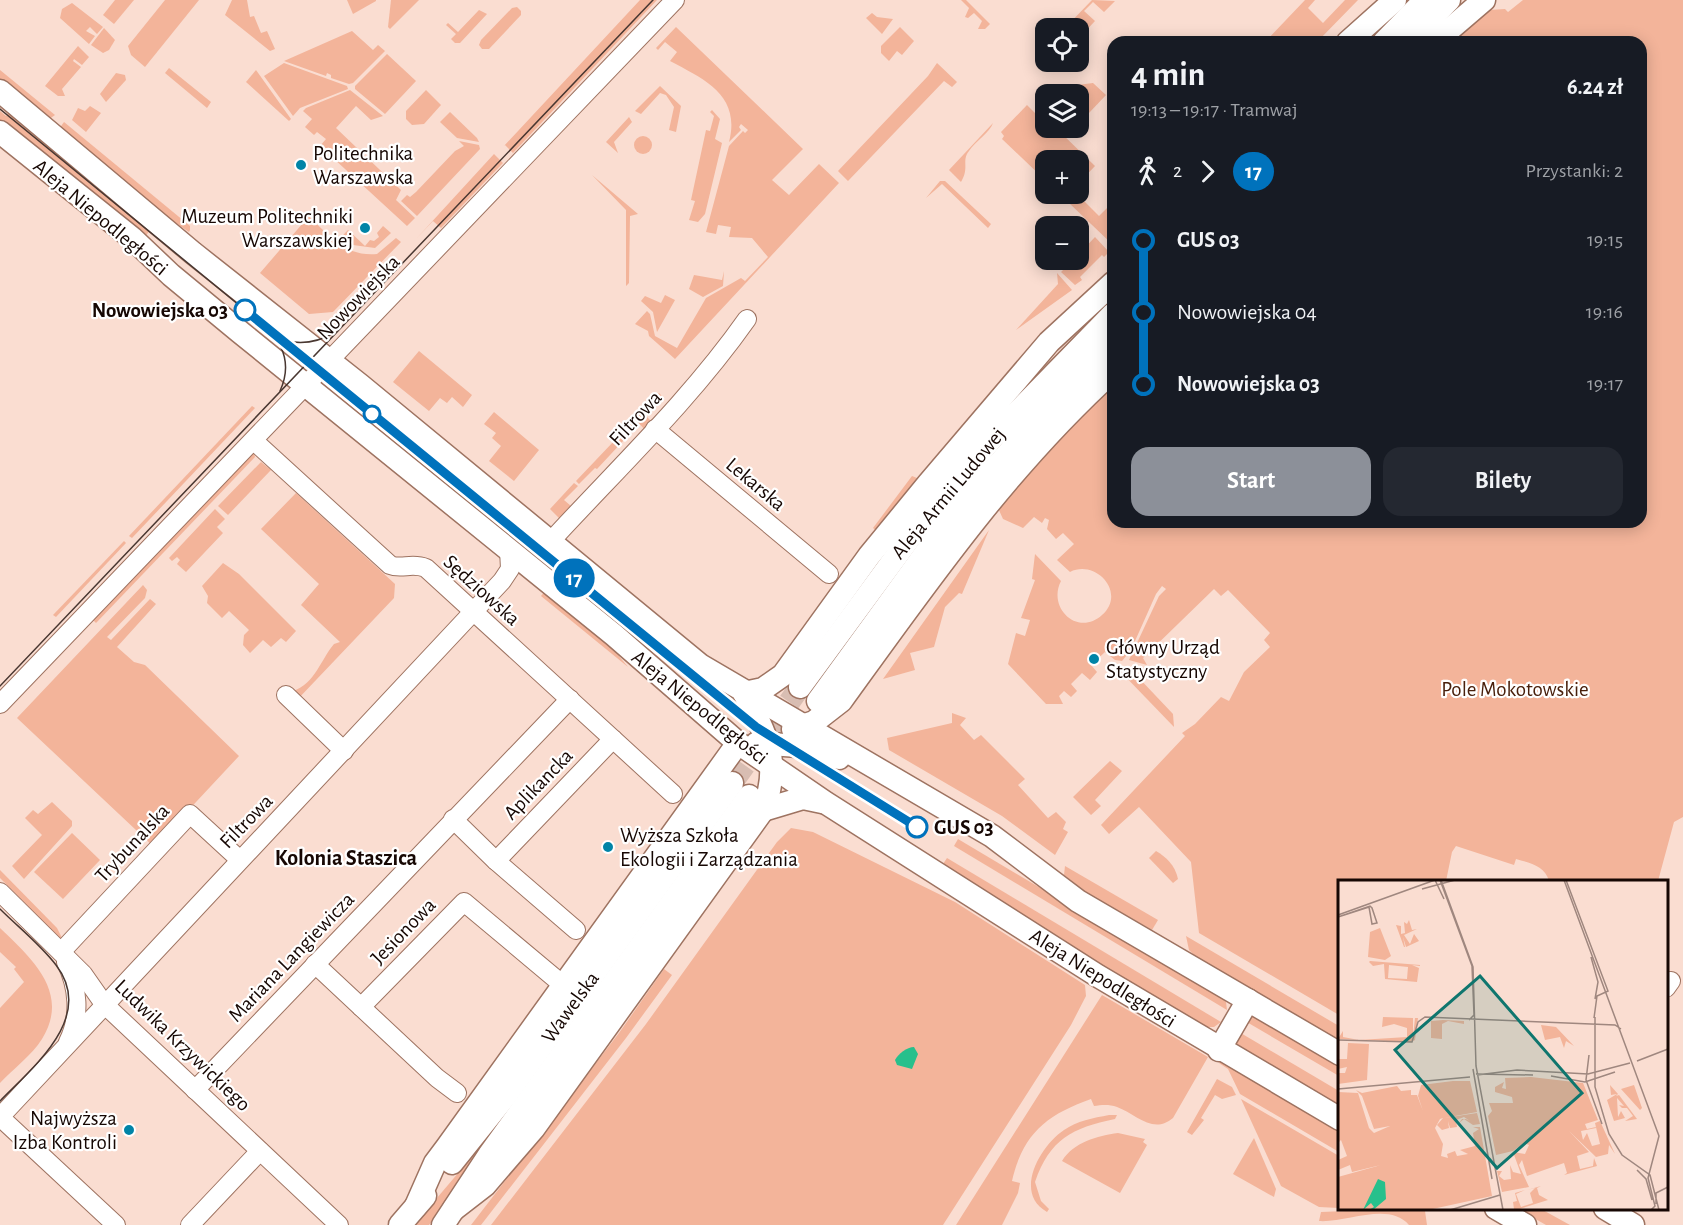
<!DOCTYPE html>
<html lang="pl">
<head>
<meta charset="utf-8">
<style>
	:root { --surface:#171b24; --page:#242831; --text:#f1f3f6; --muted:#9ea1a6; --accent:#8c9099 }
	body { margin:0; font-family:"Alegreya Sans",sans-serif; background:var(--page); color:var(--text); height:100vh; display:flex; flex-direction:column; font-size:22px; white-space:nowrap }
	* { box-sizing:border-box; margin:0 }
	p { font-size:20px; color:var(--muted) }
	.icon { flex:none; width:33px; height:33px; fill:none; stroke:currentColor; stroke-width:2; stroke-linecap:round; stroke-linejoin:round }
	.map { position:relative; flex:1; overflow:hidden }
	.drawer { position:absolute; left:1107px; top:36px; width:540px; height:492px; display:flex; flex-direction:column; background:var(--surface); border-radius:18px; box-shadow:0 3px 15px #0003 }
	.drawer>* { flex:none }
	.badge { padding:0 12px; border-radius:20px; font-size:21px; line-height:39px }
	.buttons { position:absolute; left:1035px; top:18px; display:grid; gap:12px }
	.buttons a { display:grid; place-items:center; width:54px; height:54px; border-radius:12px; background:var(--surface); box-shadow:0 3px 15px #0003; font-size:30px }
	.map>.badge { position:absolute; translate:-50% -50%; box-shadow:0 0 0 3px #fff }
	.legs { display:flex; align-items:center; gap:9px; height:66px; padding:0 24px; font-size:20px }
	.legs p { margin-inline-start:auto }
	.summary { display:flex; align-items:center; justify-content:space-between; height:102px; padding:0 24px }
	h1 { font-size:33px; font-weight:700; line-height:45px }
	.cta { display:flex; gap:12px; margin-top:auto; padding:12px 24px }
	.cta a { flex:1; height:69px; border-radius:18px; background:var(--accent); color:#fff; font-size:24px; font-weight:700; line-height:69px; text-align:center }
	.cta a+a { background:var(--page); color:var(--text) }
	ul { padding:0 24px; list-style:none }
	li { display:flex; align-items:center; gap:21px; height:72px; font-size:22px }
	li i { display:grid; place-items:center; width:9px; height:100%; margin:0 8px; background:currentColor }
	li i::after { content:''; width:15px; height:15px; margin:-8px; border:4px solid; border-radius:50%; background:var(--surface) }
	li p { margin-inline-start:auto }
	li:first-child i { background:linear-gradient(#0000 50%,currentColor 0) }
	li:last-child i { background:linear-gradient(currentColor 50%,#0000 0) }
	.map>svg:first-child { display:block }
</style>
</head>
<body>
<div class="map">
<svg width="1683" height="1225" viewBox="0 0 1683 1225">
	<rect width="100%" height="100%" fill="#faddd1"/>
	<g fill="#f3b49a">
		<polygon points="115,0 134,0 114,24 103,15"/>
		<polygon points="165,0 199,0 145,67 131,55 128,46"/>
		<polygon points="232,0 247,0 250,17 254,16 261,33 267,31 275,49 270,51 225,15"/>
		<polygon points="347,0 376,0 376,1 353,14"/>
		<polygon points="391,0 419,0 390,29 388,27"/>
		<polygon points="640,0 657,0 513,153 505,145 503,147"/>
		<polygon points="961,0 966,0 990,24 985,29 978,29 982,21 974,13 968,18 965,17 969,8"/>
		<polygon points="1092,0 1115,1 1104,12 1093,2 1084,11 1095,21 1079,38 1078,28 1065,28"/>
		<polygon points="1305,0 1315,0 1308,8 1323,23 1345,0 1358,0 1317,42 1265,42"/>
		<path d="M1523,0H1683V817L1674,822L1658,881H1549C1545,866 1530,863 1516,859L1514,865L1456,846L1452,852L1446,881L1340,882L1339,1015L1199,933L1191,862L1139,807L1109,834L1101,825L1185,736L1182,733L1195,724L1221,697L1229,701L1244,672L1270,647L1264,640L1270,633L1228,590L1221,596L1214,589L1143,658L1147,665L1129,660L1159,596L1166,589L1162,586L1156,594L1131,650L1122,661L1115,660L1105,652L1091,665L1097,672L1090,680L1082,673L1071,684L1077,691L1071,697L1064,691L1059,696L1063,704H1046L1008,664L1016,633L1025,636L1030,620L1021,618L1035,580L1032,579L1035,554L1061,581C1047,608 1078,637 1102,615C1127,593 1096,559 1070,572L1057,560L1074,544L1063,533L1056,539L1047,529L1049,520L1045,518L1042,523L1034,517L1023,528L1003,519L998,508L1113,378V522H1641V42H1447L1489,10L1505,9L1508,12Z"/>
		<polygon points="72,3 103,27 97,34 90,27 86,31 95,36 89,44 60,18 62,9"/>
		<polygon points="517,7 521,11 521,15 489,49 482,49 479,45 481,40 512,8"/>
		<polygon points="479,10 487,14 460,43 455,43 451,39 456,34 446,25 448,23 458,32"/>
		<polygon points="872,13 877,17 893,19 882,34 866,18"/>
		<path d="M676,27L803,149L772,180L789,195L819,164L839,183L675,359L649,336L648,331L635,324L647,311L650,314L655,336L677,348L706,298L741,278L745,281L768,257L752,238L729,237L731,227L718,225L716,234L706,232L729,146L743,131L745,133L748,130L741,124L739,127L741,130L729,142C741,96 706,80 670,61L677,52L665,42L658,50L656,48Z"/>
		<polygon points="900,27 914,41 902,55 897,51 889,61 881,53 881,46"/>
		<polygon points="104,28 115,40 109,50 103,53 91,45"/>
		<polygon points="352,31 373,50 378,45 385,51 353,83 349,84 331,78 331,75 327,73 326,76 284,61"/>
		<polygon points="78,46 89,57 82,65 74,59 73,61 81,67 62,89 65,96 58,96 45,86"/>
		<polygon points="387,54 416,81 385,114 355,89 355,86"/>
		<polygon points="284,63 347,86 348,89 300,108 293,116 264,76"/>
		<polygon points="937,63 957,82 952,87 944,81 848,181 838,171 928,76"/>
		<polygon points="169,68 211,102 207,108 165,73"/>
		<polygon points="0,70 55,115 48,120 0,80"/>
		<polygon points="256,70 291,119 289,121 246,82"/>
		<polygon points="116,73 125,75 126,80 106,102 100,94"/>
		<polygon points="1093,83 1106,95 1089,113 1079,105 1078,94 1069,94 1062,87"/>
		<polygon points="660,86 681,106 676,132 669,130 674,107 666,95 660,93 641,114 635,111"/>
		<polygon points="350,90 383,116 371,120 356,106 336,128 401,190 396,200 415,218 407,226 320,146 326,139 317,132 314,135 305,127 312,119 303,111 306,108"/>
		<polygon points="426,90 441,105 424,124 412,125 406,119 406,111"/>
		<polygon points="0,104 151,229 144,238 0,120 0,111 6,116 9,113"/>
		<polygon points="1027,105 1039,117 1042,114 1045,118 1046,128 1056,128 1095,166 1079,183 1078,160 1046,160 1045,180 1002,139 1004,136 1001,132"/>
		<polygon points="90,106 101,113 86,132 72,120 78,108 85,111"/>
		<polygon points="712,110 720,119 715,139 722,143 705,214 698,222 689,220 695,201 691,200 706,130 710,131 714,116 710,112"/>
		<polygon points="450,112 477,138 479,142 457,138 440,122"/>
		<polygon points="629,117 632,122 614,142 618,153 606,142"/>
		<polygon points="64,122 190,226 190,230 189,232 158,211 59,129"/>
		<path d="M993,123C990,132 975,142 969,151C961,161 970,167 961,182L949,170Z"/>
		<circle cx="643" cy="145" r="9"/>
		<polygon points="459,141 479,145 480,149 417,216 401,201 407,195 410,197 416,192 455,151 464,146"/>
		<polygon points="494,154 503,163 441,228 433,221 416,239"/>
		<polygon points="592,175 638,214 630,216 629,283 626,286 626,210"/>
		<polygon points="940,181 945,181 991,224 988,228 942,184 926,198"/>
		<polygon points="1086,184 1088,186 1079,196 1099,216 1113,202 1113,245 1069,203"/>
		<path d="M309,216C329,236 346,257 377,254L396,238L401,242L333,312L309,314L260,273Z"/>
		<polygon points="383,226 391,233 375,248 353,245 342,236 348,230 365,246 370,240 374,241 379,237 377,233"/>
		<polygon points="1095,237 1109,252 1104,257 1102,255 1080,277 1082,280 1075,285 1061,272 1073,260 1078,260 1079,254"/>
		<polygon points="724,271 723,286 703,297 689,289 694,275 722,280"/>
		<polygon points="1057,273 1072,290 1016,330 1058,284"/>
		<polygon points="665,295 675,300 657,332 653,312 641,301 645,296 661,303"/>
		<polygon points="419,351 472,395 463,407 452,397 447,403 440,398 429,411 393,382"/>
		<polygon points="659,393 663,397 646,416 653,423 646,431 635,419"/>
		<polygon points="252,406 255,408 132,538 129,536"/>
		<polygon points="494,412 539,450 514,481 489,461 501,446 492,438 496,433 484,424"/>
		<polygon points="633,421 637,426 597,469 595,468 579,484 576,481"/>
		<polygon points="254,453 255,457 96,623 93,620"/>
		<polygon points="261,462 271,470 228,515 218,506"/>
		<polygon points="912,476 917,478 917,483 877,531 873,528"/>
		<polygon points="574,483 578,486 564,500 571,506 559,518 550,509"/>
		<path d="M296,493L395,584L394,598L297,700L293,691C315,684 321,659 334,644L340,642L301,605L319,584L261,529Z"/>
		<polygon points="215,509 225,519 217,527 223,533 186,572 177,564 180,560 177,557 172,561 169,558"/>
		<polygon points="989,530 962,594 959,593 945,607 934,647 910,653 915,670 883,679"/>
		<polygon points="124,541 126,543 56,617 53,615"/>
		<polygon points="223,563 239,574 296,631 286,642 281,638 271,647 263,640 250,653 243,645 244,635 249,630 229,611 222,618 207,603 208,596 202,586"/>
		<polygon points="143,585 147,590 145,598 107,637 111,640 150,599 156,604 117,647 134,662 145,665 239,756 154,847 17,718"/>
		<polygon points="546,590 609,644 628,667 541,596"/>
		<polygon points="1119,670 1137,676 1173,714 1174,727"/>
		<polygon points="952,713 966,718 960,725 974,740 981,735 1025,779 1018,785 1048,818 1056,812 1066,822 1063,829 1068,832 1055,855 1002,816 889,750 887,738 952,723"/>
		<polygon points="1110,761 1122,771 1095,800 1101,806 1091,815 1073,797"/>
		<polygon points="52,802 72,821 72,826 24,879 12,866 42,835 25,818 33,810 38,814"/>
		<polygon points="791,828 813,832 955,902 1085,985 1086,996 1071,1025 943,1225 491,1225 646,1024 777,842"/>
		<polygon points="72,833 100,860 63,899 34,872"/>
		<polygon points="958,839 1219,994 1226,1002 1227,1010 954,846"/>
		<path d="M1156,851C1166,857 1175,865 1178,879L1173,883L1149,858Z"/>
		<polygon points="947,858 1221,1022 1214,1027 1205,1027 1114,974 943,864"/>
		<polygon points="1065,866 1158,920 1152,930 1087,893 1064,875"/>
		<polygon points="0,870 57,928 64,942 0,878"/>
		<path d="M0,928C31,958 71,992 42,1039C32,1055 13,1069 0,1083V1008L24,982L14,969L16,967L0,952Z"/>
		<polygon points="1186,936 1339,1026 1339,1041 1196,957 1189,950"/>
		<polygon points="664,969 672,975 626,1038 481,1225 471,1225 619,1033"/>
		<path d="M1102,995L1208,1057L1173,1118C1153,1135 1136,1114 1117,1107C1109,1104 1101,1105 1094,1106L1091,1099C1046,1115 1023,1134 1012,1181L1020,1183L1018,1193L1002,1225H956Z"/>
		<polygon points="1253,1014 1339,1064 1339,1076 1245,1021"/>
		<polygon points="1239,1032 1339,1091 1339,1105 1238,1046 1235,1044"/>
		<polygon points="1221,1062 1339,1128 1339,1152 1240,1094 1228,1069 1219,1063"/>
		<polygon points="1217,1079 1232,1087 1236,1095 1222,1099 1215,1095 1201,1118 1204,1120 1192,1135 1187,1132"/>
		<polygon points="1241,1099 1339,1156 1339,1208 1319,1207 1281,1186"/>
		<polygon points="510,1112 429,1225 414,1225"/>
		<path d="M1109,1115H1117L1115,1119C1072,1128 1050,1139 1035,1182L1041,1201L1049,1209L1047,1212C1013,1193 1040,1146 1064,1130C1077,1121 1093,1118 1109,1115Z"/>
		<path d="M1118,1133L1145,1139L1143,1142L1147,1145L1120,1193L1062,1161C1074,1142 1097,1136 1118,1133Z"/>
		<polygon points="1254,1138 1276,1189 1274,1197 1233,1174"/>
		<path d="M1421,1208L1425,1211L1427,1225H1409C1389,1201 1346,1223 1319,1221L1321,1212Z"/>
		<polygon points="1518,1209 1541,1209 1570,1225 1546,1225"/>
	</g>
	<path fill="#27c08c" d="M914,1047L918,1054L912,1069L897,1065L895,1060C898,1054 907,1047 914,1047Z"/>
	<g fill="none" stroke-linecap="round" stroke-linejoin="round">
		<polyline stroke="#d8bdb2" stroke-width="22" stroke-dasharray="22 11" stroke-linecap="butt" points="732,783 800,687"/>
		<g stroke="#9e7361" stroke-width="20">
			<g id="minor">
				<polyline points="655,429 829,574"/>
				<path d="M254,441L390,565C402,570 411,562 426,568L673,794"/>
				<path d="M550,542C617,469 690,400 747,319"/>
				<polyline points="286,695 344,751"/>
				<polyline points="0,704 675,0"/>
				<polyline points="453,819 496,861 576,930"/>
				<polyline points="496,861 613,739"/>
				<polyline points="0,892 83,974 104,1004 339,1225"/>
				<polyline points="61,952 190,814 240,860"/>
				<path d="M66,962C78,987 81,1016 68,1042"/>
				<polyline points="315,964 437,1078 457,1093"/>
				<polyline points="1666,988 1671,981"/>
				<polyline points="361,1007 464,902 563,985"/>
				<polyline points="195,1090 570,699"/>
				<polyline points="0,1117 502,581 510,569 509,549"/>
				<polyline points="0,1117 116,1225"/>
				<polyline points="190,1225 260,1151"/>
			</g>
		</g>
		<g stroke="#9e7361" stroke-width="25">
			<g id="major">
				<polyline points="1348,42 1395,0"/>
				<polyline points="1384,42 1425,0"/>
				<polyline points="1408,42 1449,0"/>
				<polyline points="1435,42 1484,0"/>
				<polyline points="0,91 193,253 360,385 700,665 992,836 1078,901 1340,1054"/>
				<polyline points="0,132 132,238 171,275 240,332 614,635 738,743 826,803 1098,976 1340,1119"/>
				<polyline points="800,687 920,524 994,436 1113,314"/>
				<polyline points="744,693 763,689 783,675 869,556 928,484 1049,342 1113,283"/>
				<polyline points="818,701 948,522 1023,436 1113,343"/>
				<path d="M793,729L814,722L841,701C925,585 1006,468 1113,371"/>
				<polyline points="757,743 798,746 839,758"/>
				<polyline points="763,810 803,798 822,802"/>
				<polyline points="1219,1050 1248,1000"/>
				<polyline points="452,1163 504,1098 732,783"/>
				<polyline points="416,1206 435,1163 447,1147 738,743"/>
				<polyline points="1496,1208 1525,1225"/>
				<polyline points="1605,1208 1633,1225"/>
				<path d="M454,1209L485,1185L534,1128L763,810C782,763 766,733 744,693"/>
				<polyline points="400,1225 425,1196"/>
				<polyline points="443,1225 489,1155 749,796"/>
			</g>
		</g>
		<use href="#minor" stroke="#fff" stroke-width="18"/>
		<use href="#major" stroke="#fff" stroke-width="22"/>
		<g stroke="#493731" stroke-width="1.5">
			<path d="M0,109L267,328C285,346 291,367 280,391"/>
			<path d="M274,337C294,345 315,344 334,333"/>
			<polyline points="345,398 352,404"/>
			<polyline points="0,686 653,0"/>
			<path d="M0,909C18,927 40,944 56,965C96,1017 33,1067 0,1101"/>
		</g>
	</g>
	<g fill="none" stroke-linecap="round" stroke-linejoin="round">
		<g stroke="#fff" stroke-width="14">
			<polyline id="line-1" points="245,310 756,727 917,827"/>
		</g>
		<use href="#line-1" stroke="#0072bc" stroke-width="9"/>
	</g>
	<g fill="#0084a7" stroke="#fff" stroke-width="2">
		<circle cx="301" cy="165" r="6"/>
		<circle cx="365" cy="228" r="6"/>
		<circle cx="1094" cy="659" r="6"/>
		<circle cx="608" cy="847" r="6"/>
		<circle cx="129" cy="1130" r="6"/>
	</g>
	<g fill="#fff" stroke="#0072bc" stroke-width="3">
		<circle cx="245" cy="310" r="10"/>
		<circle cx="372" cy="414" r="8"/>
		<circle cx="917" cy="827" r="10"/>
	</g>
	<g text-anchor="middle" stroke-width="4.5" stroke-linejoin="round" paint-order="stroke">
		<g font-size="21" fill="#160703" stroke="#fff" text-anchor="start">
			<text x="313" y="160">Politechnika<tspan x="313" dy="24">Warszawska</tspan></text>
			<text x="353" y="223" text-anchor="end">Muzeum Politechniki<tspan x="353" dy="24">Warszawskiej</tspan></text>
			<text x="1106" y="654">Główny Urząd<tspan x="1106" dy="24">Statystyczny</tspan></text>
			<text x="620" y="842">Wyższa Szkoła<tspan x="620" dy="24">Ekologii i Zarządzania</tspan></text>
			<text x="117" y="1125" text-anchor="end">Najwyższa<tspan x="117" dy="24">Izba Kontroli</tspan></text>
		</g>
		<g font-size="21" fill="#160703" stroke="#fff">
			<text transform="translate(101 217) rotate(40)" y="7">Aleja Niepodległości</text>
			<text transform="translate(358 297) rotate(-46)" y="7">Nowowiejska</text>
			<text transform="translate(635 418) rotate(-47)" y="7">Filtrowa</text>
			<text transform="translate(756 484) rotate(40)" y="7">Lekarska</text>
			<text transform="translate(948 493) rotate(-50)" y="7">Aleja Armii Ludowej</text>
			<text transform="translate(482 590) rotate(42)" y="7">Sędziowska</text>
			<text transform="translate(700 707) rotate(39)" y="7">Aleja Niepodległości</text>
			<text transform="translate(538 784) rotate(-46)" y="7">Aplikancka</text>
			<text transform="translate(246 821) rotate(-46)" y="7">Filtrowa</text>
			<text transform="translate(132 843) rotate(-47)" y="7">Trybunalska</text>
			<text transform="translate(403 931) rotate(-46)" y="7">Jesionowa</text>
			<text transform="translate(291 957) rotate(-46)" y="7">Mariana Langiewicza</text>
			<text transform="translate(1103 978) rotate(32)" y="7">Aleja Niepodległości</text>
			<text transform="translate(570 1007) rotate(-54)" y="7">Wawelska</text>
			<text transform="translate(183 1045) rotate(44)" y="7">Ludwika Krzywickiego</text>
		</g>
		<g font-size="21" font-weight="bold" fill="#160703" stroke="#fff" text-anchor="end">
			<text x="228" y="317">Nowowiejska 03</text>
			<text x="934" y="834" text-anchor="start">GUS 03</text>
		</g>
		<g font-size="21" fill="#49200c" stroke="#fff">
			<text x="1515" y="696">Pole Mokotowskie</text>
		</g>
		<g font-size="22" font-weight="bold" fill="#160703" stroke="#fff">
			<text x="346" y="865">Kolonia Staszica</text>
		</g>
	</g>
	<g transform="translate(1338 880)">
		<rect width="330" height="330" fill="#faddd1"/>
		<path d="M71,40L74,50L79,49L66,55L72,64L76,54L81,61L68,67L65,57L67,67H66L58,45L63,46V54L67,53L66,42L69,44ZM42,48L53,76L47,80L30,77L32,52ZM31,82L32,81L82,85L81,105L82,86L74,85L81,88L79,102L47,99L46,84L35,86ZM51,85L70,87L69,99L50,98ZM45,137L75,138V157L77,138H80L77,160L73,162L0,159L5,151V157L21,160L69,157V148L56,144L44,147ZM105,140L126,141V144L110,141L104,144V159L93,158V141ZM203,145L218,147L236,166L228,161L226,168L222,157L207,160ZM10,163L31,164L29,200L0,204V193H7L9,187L0,189V179H9ZM193,197L245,203L260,240L247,244L249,249L258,247V248L243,251L245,260L249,253L254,266L262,264L257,243L262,241L277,274L271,265L270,274L258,277L231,251L251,272L239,276L242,289L255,286L256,278L259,286L226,295L229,293L226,283L189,296L184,280L181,285L191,307L164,312L159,291H164L161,296L166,300L173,299L172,285L175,292L183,294L175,272L187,274L191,265L186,263L175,271L158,275L150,236L154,231L151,223H175L174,217L157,212V207L166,202L164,208L168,209L167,198ZM115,201H132L139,232L106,238L139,233L142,244L135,245L126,239L121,243L124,239H128L132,241L126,237L118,240L119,247L112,248L110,241L111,248L104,250L99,245L105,238L102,239L97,248L105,264L103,276L110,278L109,274L117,271L119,276L130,274L122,270L137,266L135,253L141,249L135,247H142L154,316L90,330H0V297L43,285L14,292L12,285L0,290V280L9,276L3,260L0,263V212L20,213L31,248L36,253L52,246L36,249L24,216L18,210L24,213L59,206L63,211L73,210V215H79L85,231L80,216L83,205ZM272,205L280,214L278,216L281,215L299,239L287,241L295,236L289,228H284L281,225L286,226L279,218L280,237L283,231L287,238L276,241L269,220L279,214L273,215ZM296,205L304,228L302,230L283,209ZM203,306L199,308L201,315L210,320L178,330H172L176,329L175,322L179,321L177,313L187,310L178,314L183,327L195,323L192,313L197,308L189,310Z" fill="#f3b49a" fill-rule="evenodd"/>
		<path d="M40,299L47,302L48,319L35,330H31L36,327L33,323L25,330Z" fill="#27c08c"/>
		<path fill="none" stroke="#9f877f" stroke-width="1.5" d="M102,0L134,86L136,135L131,140M103,0L135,87L138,186L165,330M226,0L321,256L310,298L317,326L313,330H318M228,0L270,111L259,116L256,138M84,9L117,0M0,35L97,0L106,19M0,37L32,26L34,28L39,43L34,44L31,27L0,37M253,77L260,102L257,119M257,137V207L271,254L284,275L312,295L321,330M0,160L74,162L80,142L87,137L277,145L283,149M251,175L248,200L264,244M299,181L330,169M135,189L154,299M138,194L195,195M139,195L179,190L250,194L292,183M213,196L247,202L277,192M0,209L132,197M299,290L308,299L314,320M318,324V313L330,307M112,330L162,315"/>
		<path fill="#0f766e" fill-opacity="0.15" stroke="#0f766e" stroke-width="3" d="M142,96L244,213L159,288L57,170Z"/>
		<rect width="330" height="330" fill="none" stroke="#160703" stroke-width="3"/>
	</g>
</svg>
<div class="buttons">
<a><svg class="icon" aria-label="locate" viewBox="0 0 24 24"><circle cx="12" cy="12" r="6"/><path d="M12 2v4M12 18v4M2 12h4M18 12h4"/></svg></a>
<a><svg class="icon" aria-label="layers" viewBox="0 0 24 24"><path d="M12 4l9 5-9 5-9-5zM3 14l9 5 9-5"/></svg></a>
<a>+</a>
<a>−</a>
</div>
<b class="badge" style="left:574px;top:578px;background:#0072bc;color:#fff">17</b>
<section class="drawer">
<div class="summary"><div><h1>4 min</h1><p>19:13 – 19:17 · Tramwaj</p></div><b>6.24 zł</b></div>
<div class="legs"><svg class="icon" aria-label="walk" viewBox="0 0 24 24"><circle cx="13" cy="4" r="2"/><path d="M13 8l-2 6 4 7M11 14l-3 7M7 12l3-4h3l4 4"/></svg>2<svg class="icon" aria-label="forward" viewBox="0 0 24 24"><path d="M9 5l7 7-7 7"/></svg><b class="badge" style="background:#0072bc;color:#fff">17</b><p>Przystanki: 2</p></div>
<ul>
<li><i style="color:#0072bc"></i><b>GUS 03</b><p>19:15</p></li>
<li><i style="color:#0072bc"></i><span>Nowowiejska 04</span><p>19:16</p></li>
<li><i style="color:#0072bc"></i><b>Nowowiejska 03</b><p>19:17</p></li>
</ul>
<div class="cta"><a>Start</a><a>Bilety</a></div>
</section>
</div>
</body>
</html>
